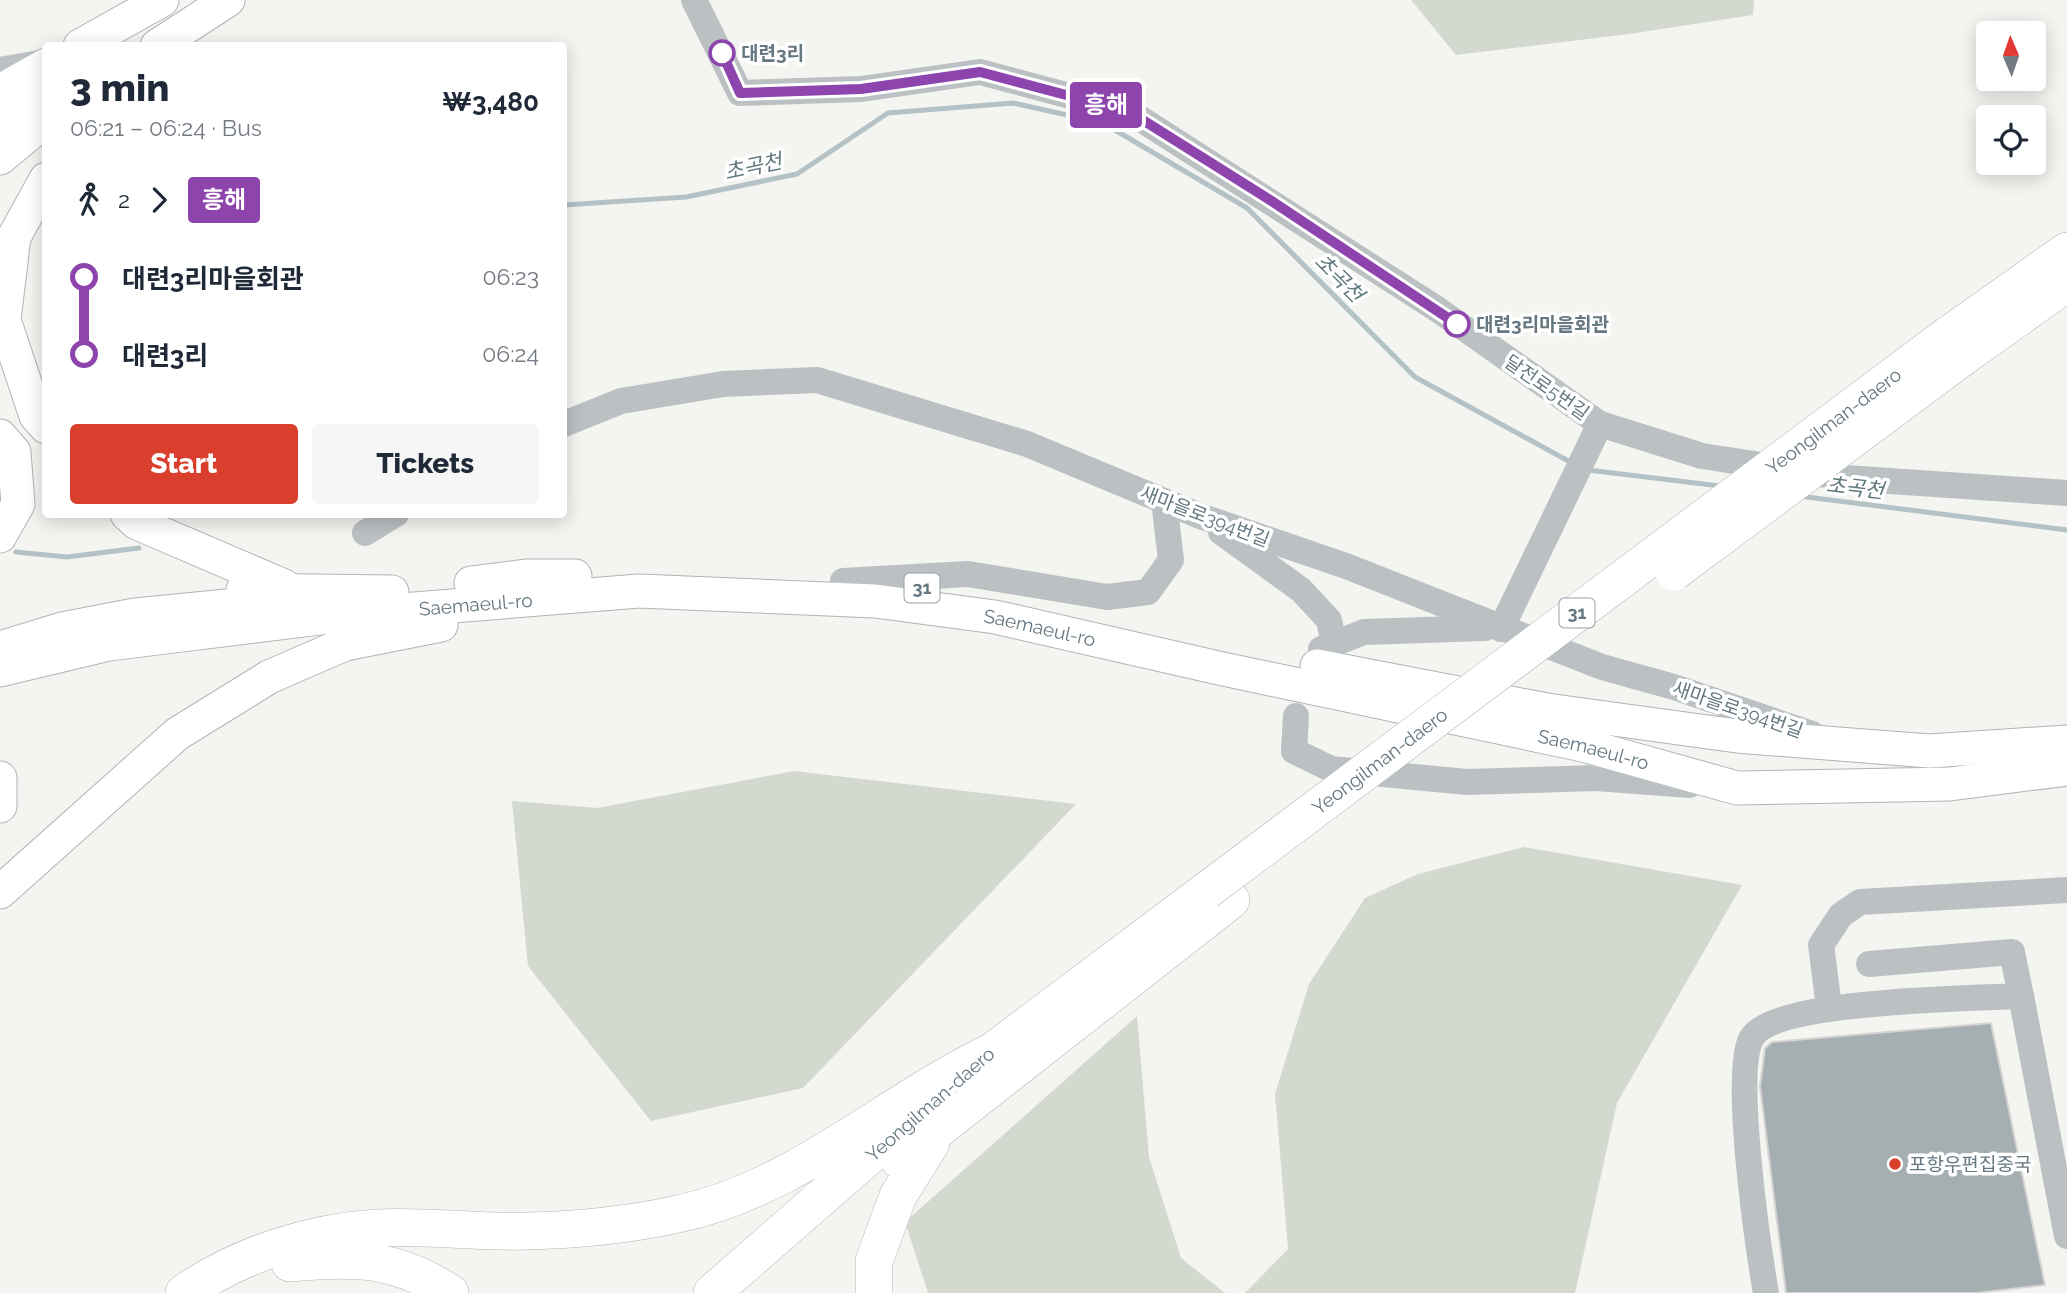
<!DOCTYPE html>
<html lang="en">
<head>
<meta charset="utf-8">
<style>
	:root { --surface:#fff; --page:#f6f6f7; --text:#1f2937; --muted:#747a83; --accent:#d93f2c }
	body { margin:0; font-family:Raleway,"Noto Sans KR",sans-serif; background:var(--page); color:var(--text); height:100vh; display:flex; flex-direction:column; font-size:26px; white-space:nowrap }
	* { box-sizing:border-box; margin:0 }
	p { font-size:23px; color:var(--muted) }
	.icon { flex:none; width:38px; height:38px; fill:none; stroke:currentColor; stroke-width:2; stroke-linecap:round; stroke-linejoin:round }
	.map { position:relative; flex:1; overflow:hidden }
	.sheet { position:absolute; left:42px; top:42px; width:525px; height:476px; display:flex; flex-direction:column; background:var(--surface); border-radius:7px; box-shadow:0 4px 18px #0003 }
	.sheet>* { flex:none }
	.badge { padding:0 14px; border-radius:5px; font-size:24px; line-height:46px }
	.needle { width:46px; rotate:358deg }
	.buttons { position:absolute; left:1976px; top:21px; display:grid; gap:14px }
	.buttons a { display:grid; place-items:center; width:70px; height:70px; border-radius:7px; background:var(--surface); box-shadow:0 4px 18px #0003; font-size:35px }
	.map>.badge { position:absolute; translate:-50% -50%; box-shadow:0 0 0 4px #fff }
	.legs { display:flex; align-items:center; gap:10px; height:77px; padding:0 28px; font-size:23px }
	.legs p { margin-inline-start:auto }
	.summary { display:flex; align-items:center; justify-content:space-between; height:119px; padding:0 28px }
	h1 { font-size:38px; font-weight:800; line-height:52px }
	.action { display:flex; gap:14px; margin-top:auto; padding:14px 28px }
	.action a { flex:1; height:80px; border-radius:7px; background:var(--accent); color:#fff; font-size:28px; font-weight:800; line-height:80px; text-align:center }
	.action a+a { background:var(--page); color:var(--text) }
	ul { padding:0 28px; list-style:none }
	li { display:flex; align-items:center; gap:24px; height:77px; font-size:26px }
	li i { display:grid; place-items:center; width:10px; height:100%; margin:0 9px; background:currentColor }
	li i::after { content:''; width:18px; height:18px; margin:-9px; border:5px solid; border-radius:50%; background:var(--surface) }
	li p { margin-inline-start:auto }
	li:first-child i { background:linear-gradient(#0000 50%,currentColor 0) }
	li:last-child i { background:linear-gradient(currentColor 50%,#0000 0) }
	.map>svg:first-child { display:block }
</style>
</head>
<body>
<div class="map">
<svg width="2067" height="1293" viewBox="0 0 2067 1293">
	<rect width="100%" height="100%" fill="#f4f4f1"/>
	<g fill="#d4d9d0">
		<polygon points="1411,0 1754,0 1753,15 1629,34 1456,55"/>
		<polygon points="794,771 1076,804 803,1088 651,1121 528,966 512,801 597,808"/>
		<polygon points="1524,847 1742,885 1617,1103 1575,1293 1245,1293 1288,1249 1275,1094 1309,984 1365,898 1418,874"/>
		<polygon points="1137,1016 1149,1157 1181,1258 1225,1293 928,1293 905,1222"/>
	</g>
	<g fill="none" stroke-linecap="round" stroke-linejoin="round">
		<g stroke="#b4c2c5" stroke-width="5">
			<polyline points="564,205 686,197 797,174 888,113 1013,103 1103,123 1247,208 1415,377 1572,463"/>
			<polyline points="1588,470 1720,486"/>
			<polyline points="1799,496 2067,530"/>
			<polyline points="16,552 67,557 139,548"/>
		</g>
	</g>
	<polygon fill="#a5aeb1" stroke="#d6d5d3" stroke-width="2" points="1991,1023 2045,1285 1976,1293 1786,1293 1760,1086 1765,1048 1772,1042"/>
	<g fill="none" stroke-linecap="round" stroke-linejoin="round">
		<g stroke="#aeb4b7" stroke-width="35">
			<g id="major">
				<polyline points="80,46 162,0"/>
				<polyline points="157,46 228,0"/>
				<polyline points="0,91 46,65"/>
				<polyline points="0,124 46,91"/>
				<polyline points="0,158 46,120"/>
				<polyline points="46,179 14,237 4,320 36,416 46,427"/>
				<polyline points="0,436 14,452 18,504 0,536"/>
				<polyline points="127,514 137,523 284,586"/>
				<polyline points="471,583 526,576 575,576"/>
				<polyline points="243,590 392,592"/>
				<polyline points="0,648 62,629 135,615 268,602"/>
				<polyline points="1317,666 1547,710 1737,736 1929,751 2067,742"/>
				<path id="s1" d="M0,670L109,644L353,614L639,591L875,601L995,617L1223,669L1583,745L1737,788L1950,784L2067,769"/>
				<polyline points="0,778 0,806"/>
				<polyline points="0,892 177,734 269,677 345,644 441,625"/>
			</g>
		</g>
		<g stroke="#b0b5b7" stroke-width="38">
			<g id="highway">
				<polyline points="1948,335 2067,251"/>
				<polyline points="1963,357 2067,283"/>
				<polyline points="969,1069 1206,891"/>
				<polyline points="899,1160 1231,900"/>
				<path d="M290,1263C354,1257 395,1257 450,1293"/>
				<path d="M184,1293C238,1255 311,1232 377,1228C427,1225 476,1233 526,1231C577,1230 628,1225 678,1214C795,1189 882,1106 987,1054"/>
				<polyline points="712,1293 915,1116"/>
				<polyline points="874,1293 874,1261 898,1196 931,1143"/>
			</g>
		</g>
		<g stroke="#bbc0c2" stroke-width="26">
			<polyline points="694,0 740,93 861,89 980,72 1130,112 1437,309 1600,424 1702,456 1845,478 2067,493"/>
			<polyline points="0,70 40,63"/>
			<polyline points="564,424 621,401 723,384 817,380 1027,444 1200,516 1346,566 1602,667 1674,687 1812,734"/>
			<polyline points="1221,532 1301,590 1329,620 1334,644"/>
			<polyline points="365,533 396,514"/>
			<polyline points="843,581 968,574 1107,597 1148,592 1171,560 1164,501"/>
			<polyline points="1501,629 1600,424"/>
			<polyline points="1321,649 1364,632 1485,628"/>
			<polyline points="1296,716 1294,751 1331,769 1467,782 1596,778 1690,785"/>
			<polyline points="2021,996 2067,1236"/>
			<polyline points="1829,1007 1821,945 1841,915 1860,902 2067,890"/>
			<path d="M1766,1293C1758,1247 1733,1075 1751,1039C1771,1000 1974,998 2021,996L2012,952L1869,964"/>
		</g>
		<use href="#major" stroke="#fff" stroke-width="33"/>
		<use href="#highway" stroke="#fff" stroke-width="37"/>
		<g stroke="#b0b5b7" stroke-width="38" stroke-linecap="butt">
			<g id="highway-bridge">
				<polyline points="1674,572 1963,357"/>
				<path id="s2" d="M1206,891L1948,335"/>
			</g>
		</g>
		<use href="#highway-bridge" stroke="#fff" stroke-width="37"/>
	</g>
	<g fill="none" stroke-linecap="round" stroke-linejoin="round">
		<g stroke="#fff" stroke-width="16">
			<polyline id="line-1" points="722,53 740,93 861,89 980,72 1130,112 1270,200 1457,324"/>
		</g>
		<use href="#line-1" stroke="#8e44ad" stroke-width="10"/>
	</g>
	<g fill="#fff" stroke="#8e44ad" stroke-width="3.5">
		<circle cx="722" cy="53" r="12"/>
		<circle cx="1457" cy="324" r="12"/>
	</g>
	<circle fill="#d93f2c" stroke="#fff" stroke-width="2.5" cx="1895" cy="1164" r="7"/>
	<g text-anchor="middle" stroke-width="7" stroke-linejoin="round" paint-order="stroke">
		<g fill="#fff" stroke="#93a0a6" stroke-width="2">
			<rect x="904.5" y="573.5" width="35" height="29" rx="5"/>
			<rect x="1559.5" y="598.5" width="35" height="29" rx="5"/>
		</g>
		<g font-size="18" font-weight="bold" fill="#657780">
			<text x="922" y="594">31</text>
			<text x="1577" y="619">31</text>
		</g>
		<g font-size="19" font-weight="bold" fill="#657780" stroke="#fff" text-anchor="start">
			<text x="741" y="60">대련3리</text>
			<text x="1476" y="331">대련3리마을회관</text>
		</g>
		<g font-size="19" fill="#657780" stroke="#fff">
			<text transform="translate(1547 387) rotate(35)" y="7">달전로5번길</text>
			<text dy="7" stroke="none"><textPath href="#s2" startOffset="784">Yeongilman-daero</textPath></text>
			<text transform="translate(1205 516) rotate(21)" y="7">새마을로394번길</text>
			<text dy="7" stroke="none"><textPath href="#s1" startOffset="481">Saemaeul-ro</textPath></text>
			<text dy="7" stroke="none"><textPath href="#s1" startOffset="1048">Saemaeul-ro</textPath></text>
			<text transform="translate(1738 709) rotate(19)" y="7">새마을로394번길</text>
			<text dy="7" stroke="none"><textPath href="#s1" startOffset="1615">Saemaeul-ro</textPath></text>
			<text dy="7" stroke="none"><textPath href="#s2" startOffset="217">Yeongilman-daero</textPath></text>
			<text transform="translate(930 1104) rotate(-41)" y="7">Yeongilman-daero</text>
		</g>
		<g font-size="19" fill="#657780" stroke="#fff" text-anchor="start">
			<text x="1909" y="1171">포항우편집중국</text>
		</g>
		<g font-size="21" font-style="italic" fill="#60797e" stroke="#fff">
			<text transform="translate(753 167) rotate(-12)" y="7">초곡천</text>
			<text transform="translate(1339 278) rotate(45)" y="7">초곡천</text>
			<text transform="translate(1855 488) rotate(7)" y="7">초곡천</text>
		</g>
	</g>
</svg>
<div class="buttons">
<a><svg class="needle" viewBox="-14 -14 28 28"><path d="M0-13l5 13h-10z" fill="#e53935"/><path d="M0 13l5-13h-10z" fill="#747a83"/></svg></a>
<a><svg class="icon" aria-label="locate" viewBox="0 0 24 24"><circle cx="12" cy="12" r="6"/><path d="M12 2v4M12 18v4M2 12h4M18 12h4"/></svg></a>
</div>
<b class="badge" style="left:1106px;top:105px;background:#8e44ad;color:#fff">흥해</b>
<section class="sheet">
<div class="summary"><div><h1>3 min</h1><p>06:21 – 06:24 · Bus</p></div><b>₩3,480</b></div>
<div class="legs"><svg class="icon" aria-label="walk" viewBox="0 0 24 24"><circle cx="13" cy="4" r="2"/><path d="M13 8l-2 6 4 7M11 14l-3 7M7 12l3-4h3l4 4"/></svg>2<svg class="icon" aria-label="forward" viewBox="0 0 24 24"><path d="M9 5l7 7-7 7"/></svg><b class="badge" style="background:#8e44ad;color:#fff">흥해</b></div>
<ul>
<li><i style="color:#8e44ad"></i><b>대련3리마을회관</b><p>06:23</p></li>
<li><i style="color:#8e44ad"></i><b>대련3리</b><p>06:24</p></li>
</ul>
<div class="action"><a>Start</a><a>Tickets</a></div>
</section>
</div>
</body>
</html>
